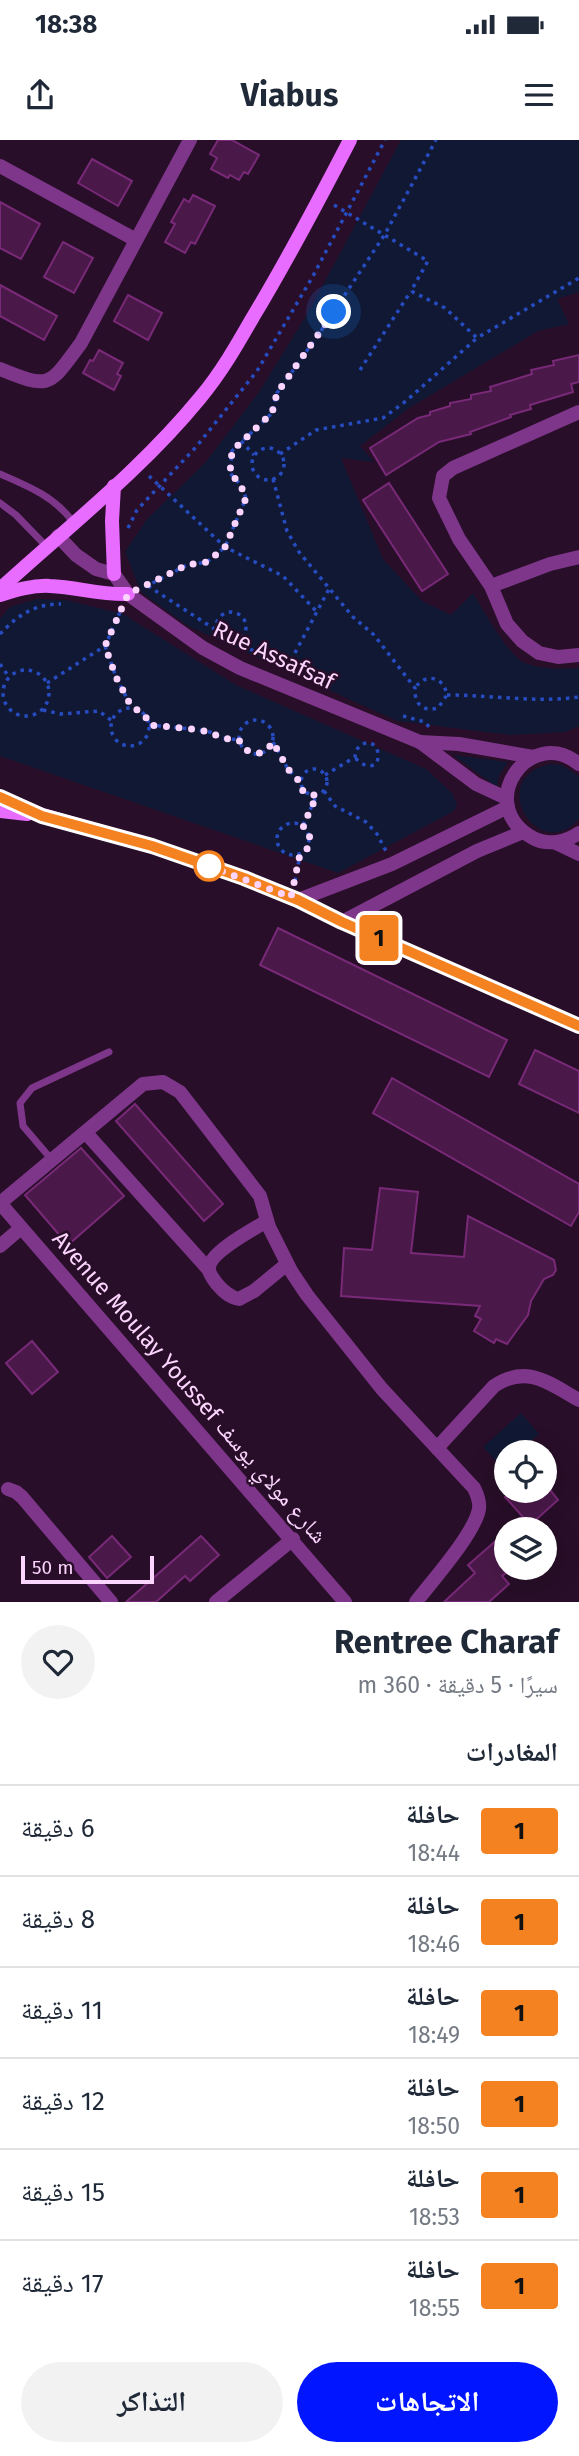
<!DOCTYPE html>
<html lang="ar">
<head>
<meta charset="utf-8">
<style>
	:root { --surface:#fff; --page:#f2f2f3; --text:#1f2937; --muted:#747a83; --line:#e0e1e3; --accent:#0116ff }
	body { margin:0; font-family:"Fira Sans","Noto Naskh Arabic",sans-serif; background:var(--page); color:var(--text); direction:rtl; height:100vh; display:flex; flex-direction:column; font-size:26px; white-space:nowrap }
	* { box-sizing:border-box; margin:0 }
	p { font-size:23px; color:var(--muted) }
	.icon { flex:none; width:38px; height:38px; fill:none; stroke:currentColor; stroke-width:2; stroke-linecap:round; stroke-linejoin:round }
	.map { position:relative; height:1462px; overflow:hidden; direction:ltr }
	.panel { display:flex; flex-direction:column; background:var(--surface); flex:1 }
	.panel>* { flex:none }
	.badge { padding:0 14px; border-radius:5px; font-size:24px; line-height:46px }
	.controls { position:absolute; left:494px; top:1300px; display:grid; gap:14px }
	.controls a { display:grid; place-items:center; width:63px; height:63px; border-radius:50%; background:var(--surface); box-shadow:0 7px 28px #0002; font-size:35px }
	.scale { position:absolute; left:21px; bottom:18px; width:133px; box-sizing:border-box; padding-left:7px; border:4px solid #fcd5ff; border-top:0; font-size:19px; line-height:24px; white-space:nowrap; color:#fcd5ff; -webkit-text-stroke:5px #280e28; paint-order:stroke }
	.you { position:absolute; width:35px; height:35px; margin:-18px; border:5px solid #fff; border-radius:50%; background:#1a73e8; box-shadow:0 0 0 10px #1a73e833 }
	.map>.badge { position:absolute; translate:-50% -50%; box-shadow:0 0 0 4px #fff }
	h2 { padding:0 21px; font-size:26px; line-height:63px }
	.round { display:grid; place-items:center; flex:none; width:74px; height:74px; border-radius:37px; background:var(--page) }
	.summary { display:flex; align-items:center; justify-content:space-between; height:119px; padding:0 21px }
	h1 { font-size:33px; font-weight:700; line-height:52px }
	.primary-button { display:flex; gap:14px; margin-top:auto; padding:14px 21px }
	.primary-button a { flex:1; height:80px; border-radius:42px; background:var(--accent); color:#fff; font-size:28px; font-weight:700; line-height:80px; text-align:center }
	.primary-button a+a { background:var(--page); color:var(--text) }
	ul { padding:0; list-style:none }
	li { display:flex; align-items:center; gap:21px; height:91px; padding:0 21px; border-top:2px solid var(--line) }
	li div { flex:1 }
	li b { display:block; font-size:26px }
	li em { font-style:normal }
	li .badge { min-width:77px; font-weight:700; text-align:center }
	.status { display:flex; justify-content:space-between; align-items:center; height:49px; padding:0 35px; background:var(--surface); direction:ltr }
	.status svg { height:19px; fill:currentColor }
	header { display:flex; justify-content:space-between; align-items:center; height:91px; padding:0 21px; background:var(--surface); font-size:32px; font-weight:700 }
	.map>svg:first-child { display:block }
</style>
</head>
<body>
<div class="status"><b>18:38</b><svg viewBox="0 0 49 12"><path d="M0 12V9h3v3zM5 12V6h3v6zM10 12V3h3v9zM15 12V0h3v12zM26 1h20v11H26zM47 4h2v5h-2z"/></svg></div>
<header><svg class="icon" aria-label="menu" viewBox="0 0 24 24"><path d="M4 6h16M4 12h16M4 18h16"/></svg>Viabus<svg class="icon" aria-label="share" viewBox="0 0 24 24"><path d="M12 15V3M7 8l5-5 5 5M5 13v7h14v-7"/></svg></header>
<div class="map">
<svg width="579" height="1462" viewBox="0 0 579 1462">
	<rect width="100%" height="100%" fill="#280e28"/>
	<g fill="#101833">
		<path d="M401,0H579V152L557,159L569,184L538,191L409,268L360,306L374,322L341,318L383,419L422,461L451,475L473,453C483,469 508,516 525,523C543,530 560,529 579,528V586L565,592L511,595L397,581L188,486L141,452L125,412L147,379L205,323L259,252L309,171Z"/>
		<polygon points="37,459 66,460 123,474 236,545 426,629 452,653 457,664 454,671 338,733 0,616 0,479 10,467"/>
		<polygon points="453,615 508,622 499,636 497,647"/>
		<path d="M552,624L562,625L579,636V679C537,726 484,635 552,624Z"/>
		<polygon points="521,1273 539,1294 519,1312 506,1312 506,1324 502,1328 483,1307"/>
	</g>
	<g fill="#4a1949" stroke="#782977" stroke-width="2">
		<polygon points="218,0 232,0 259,15 248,34 244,32 239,40 230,35 228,38 211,29 217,18 210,14"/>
		<polygon points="92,19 132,41 118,66 78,43"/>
		<polygon points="193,55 215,66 195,104 191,102 185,113 165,102 175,84 171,82 184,59 189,62"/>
		<polygon points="0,62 40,84 21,119 0,108"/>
		<polygon points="63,102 93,118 74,153 44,137"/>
		<polygon points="0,145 57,176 44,200 0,176"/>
		<polygon points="128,155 162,173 148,200 114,181"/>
		<polygon points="99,210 123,223 117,234 121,236 114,250 83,233 90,220 93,221"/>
		<polygon points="579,215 579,242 571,244 573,252 530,265 531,269 510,275 511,277 470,292 471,294 439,302 386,335 370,308 418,278 430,275 430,272 450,266 450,263 471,259 471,255 491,251 490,247 532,234 531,230 554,225 553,221"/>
		<polygon points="389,343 448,434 422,451 363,360"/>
		<polygon points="278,788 507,900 489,937 260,825"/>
		<polygon points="535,910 579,931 579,973 519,944"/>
		<polygon points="392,938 579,1044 579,1072 571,1086 373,973"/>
		<polygon points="135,964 223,1064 204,1081 116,981"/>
		<polygon points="81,1008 124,1056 68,1105 25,1055"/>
		<polygon points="380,1048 418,1052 411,1113 464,1117 468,1076 554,1120 556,1130 553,1135 544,1139 531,1161 528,1175 507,1204 496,1199 494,1203 474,1191 481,1179 475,1176 480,1166 341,1156 344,1108 372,1110"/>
		<polygon points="32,1201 58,1232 32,1254 6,1223"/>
		<polygon points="512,1351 551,1351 558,1360 530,1385 505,1357"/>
		<polygon points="506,1392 506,1433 502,1436 509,1444 489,1462 444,1462 475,1433 468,1425"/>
		<polygon points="112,1396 131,1417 107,1438 89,1417"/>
		<polygon points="201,1396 219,1415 190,1441 185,1436 156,1462 126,1462"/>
	</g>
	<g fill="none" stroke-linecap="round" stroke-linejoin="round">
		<g stroke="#274cc1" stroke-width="3.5" stroke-dasharray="3.5 5" stroke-linecap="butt">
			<polyline points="334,65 428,121 411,151 445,168 477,198 579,138"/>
			<polyline points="360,230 411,151"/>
			<polyline points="241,301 254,315"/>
			<circle cx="268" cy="324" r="16"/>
			<polyline points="280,314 316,290 383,278 406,261 477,198"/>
			<polyline points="149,336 225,407 283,436 317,472"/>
			<path d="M273,339L287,391L299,412L353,477L374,495L415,548C414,564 423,572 438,568L447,555C444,537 426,532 415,548"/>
			<polyline points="128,388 137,370 196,307 257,231 313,136 385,0"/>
			<polyline points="148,446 216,490"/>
			<polyline points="145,447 187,425 207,422 225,407 246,358 240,344 230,333 232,311 272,273 277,253 321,191 385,94 436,0"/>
			<circle cx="231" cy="487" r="15"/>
			<path d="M0,494C18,475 34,464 61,464"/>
			<polyline points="235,502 308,537"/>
			<polyline points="105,506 116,537 132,568"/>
			<polyline points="0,524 9,537"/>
			<polyline points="287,528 329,449"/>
			<circle cx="26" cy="553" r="23"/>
			<polyline points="47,543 105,506 121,470"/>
			<path d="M447,555C491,555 535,563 579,557"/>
			<circle cx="130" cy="587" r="19"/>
			<polyline points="43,570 61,574 99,571 112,581"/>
			<polyline points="403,576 425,582 430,588"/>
			<circle cx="256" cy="597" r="17"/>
			<polyline points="149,585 192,589 210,592 221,598 239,600"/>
			<polyline points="273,602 288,629 300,642"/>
			<circle cx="314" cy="642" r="13"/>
			<path d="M325,635L355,617C356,599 378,598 378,615C379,631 361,627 355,617"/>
			<polyline points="324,651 335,666 366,682 377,694 386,711"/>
			<circle cx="293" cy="699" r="16"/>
			<polyline points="303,685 317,655"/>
			<polyline points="295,741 300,715"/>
		</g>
		<g stroke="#7e368a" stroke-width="7">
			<path d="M0,334C28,346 55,357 73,382"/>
			<polyline points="0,363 16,375 46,406"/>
			<polyline points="52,1020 23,986 20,963 32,948 109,912"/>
		</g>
		<g stroke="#7e368a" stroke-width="14">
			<polyline points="0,26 136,100"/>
			<path d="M0,229C51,250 49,246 81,203L190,0"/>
			<polyline points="579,272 453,328 443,336 439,358 459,399 491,446 507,484 522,501 539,513 558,517 579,515"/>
			<polyline points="58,396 76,415 96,429 114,434 128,454 203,508 240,528 420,602 476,644 506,658"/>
			<polyline points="491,446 550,424 579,417"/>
			<polyline points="420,602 459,604 533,617"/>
			<path d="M579,624C529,584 473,665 533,698C548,706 566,702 579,693"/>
			<polyline points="556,703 579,714"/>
			<polyline points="298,760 392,724 508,667"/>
			<polyline points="342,782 477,711 523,692"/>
			<polyline points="86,993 209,1130"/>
			<path d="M0,1063L143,944L163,942L180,952L260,1056L269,1087L291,1131L307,1155L382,1249L474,1348C477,1354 480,1362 479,1369C475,1393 432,1441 416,1462"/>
			<polyline points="0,1063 345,1462"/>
			<path d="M267,1081C254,1089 208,1113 209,1129C209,1134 214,1140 217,1144C223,1151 229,1157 239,1159L254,1151L287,1124"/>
			<polyline points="0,1106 21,1088"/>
			<path d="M437,1308L494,1246C527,1224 549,1243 579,1260"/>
			<polyline points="8,1349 16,1352 22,1357 111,1462"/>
			<polyline points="216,1462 293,1399"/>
		</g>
		<g stroke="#e86cff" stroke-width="14">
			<polyline points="114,346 112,381 114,434"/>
			<path d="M0,449C68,387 142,329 200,258C221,233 237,205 253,177C288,119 319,60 350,0"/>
			<path d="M0,455C16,450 33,445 50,446C78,447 99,455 128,454"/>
			<polyline points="0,657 42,675 152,706 244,738 298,760 342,782 579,886"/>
			<polyline points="0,671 27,674"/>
		</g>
	</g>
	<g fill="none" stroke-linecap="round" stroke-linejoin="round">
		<g stroke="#fff" stroke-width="16">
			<polyline id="line" points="0,657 42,676 152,706 244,738 298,760 342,782 579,886"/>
		</g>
		<use href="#line" stroke="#f58220" stroke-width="10"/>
		<path stroke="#fcd5ff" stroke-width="7" stroke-dasharray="0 12.6" d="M209,726L198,722L291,757L300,714L307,709L310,701L309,692L303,686L317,655H309L302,650L300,642L288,629L273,602C263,618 247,617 239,600L221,598L210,592L192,589L149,585C146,575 142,571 132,568L116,537L105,506L128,454L187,425L207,422L225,407L246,358L240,344L230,333L232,311L272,273L277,253L334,172"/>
	</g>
	<circle fill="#fff" stroke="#f58220" stroke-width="3.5" cx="209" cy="726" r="14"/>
	<g text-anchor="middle" stroke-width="5" stroke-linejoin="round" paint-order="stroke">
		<g font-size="23" fill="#fcd5ff" stroke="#280e28">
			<text transform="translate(274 515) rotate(25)" y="8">Rue Assafsaf</text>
			<text transform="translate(190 1247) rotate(49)" y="8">Avenue Moulay Youssef شارع مولاي يوسف</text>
		</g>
	</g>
</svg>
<div class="controls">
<a><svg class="icon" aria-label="locate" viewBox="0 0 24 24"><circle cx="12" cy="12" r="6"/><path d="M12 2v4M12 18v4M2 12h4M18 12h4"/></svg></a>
<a><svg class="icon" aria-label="layers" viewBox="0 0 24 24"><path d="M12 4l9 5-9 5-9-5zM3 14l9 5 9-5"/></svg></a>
</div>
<div class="scale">50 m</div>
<div class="you" style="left:334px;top:172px"></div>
<b class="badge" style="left:379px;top:798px;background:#f58220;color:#111">1</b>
</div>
<section class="panel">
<div class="summary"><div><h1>Rentree Charaf</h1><p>سيرًا · 5 دقيقة · 360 m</p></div><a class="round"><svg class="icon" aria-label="heart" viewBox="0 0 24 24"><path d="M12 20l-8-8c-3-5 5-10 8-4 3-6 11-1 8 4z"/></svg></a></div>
<h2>المغادرات</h2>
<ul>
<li><span class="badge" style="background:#f58220;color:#111">1</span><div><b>حافلة</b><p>18:44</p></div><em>6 دقيقة</em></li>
<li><span class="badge" style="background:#f58220;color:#111">1</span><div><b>حافلة</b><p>18:46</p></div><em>8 دقيقة</em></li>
<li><span class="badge" style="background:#f58220;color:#111">1</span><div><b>حافلة</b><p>18:49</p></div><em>11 دقيقة</em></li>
<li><span class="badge" style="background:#f58220;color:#111">1</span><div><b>حافلة</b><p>18:50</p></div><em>12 دقيقة</em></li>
<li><span class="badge" style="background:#f58220;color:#111">1</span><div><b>حافلة</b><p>18:53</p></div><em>15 دقيقة</em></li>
<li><span class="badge" style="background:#f58220;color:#111">1</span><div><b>حافلة</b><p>18:55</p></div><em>17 دقيقة</em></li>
</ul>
<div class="primary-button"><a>الاتجاهات</a><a>التذاكر</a></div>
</section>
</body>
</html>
